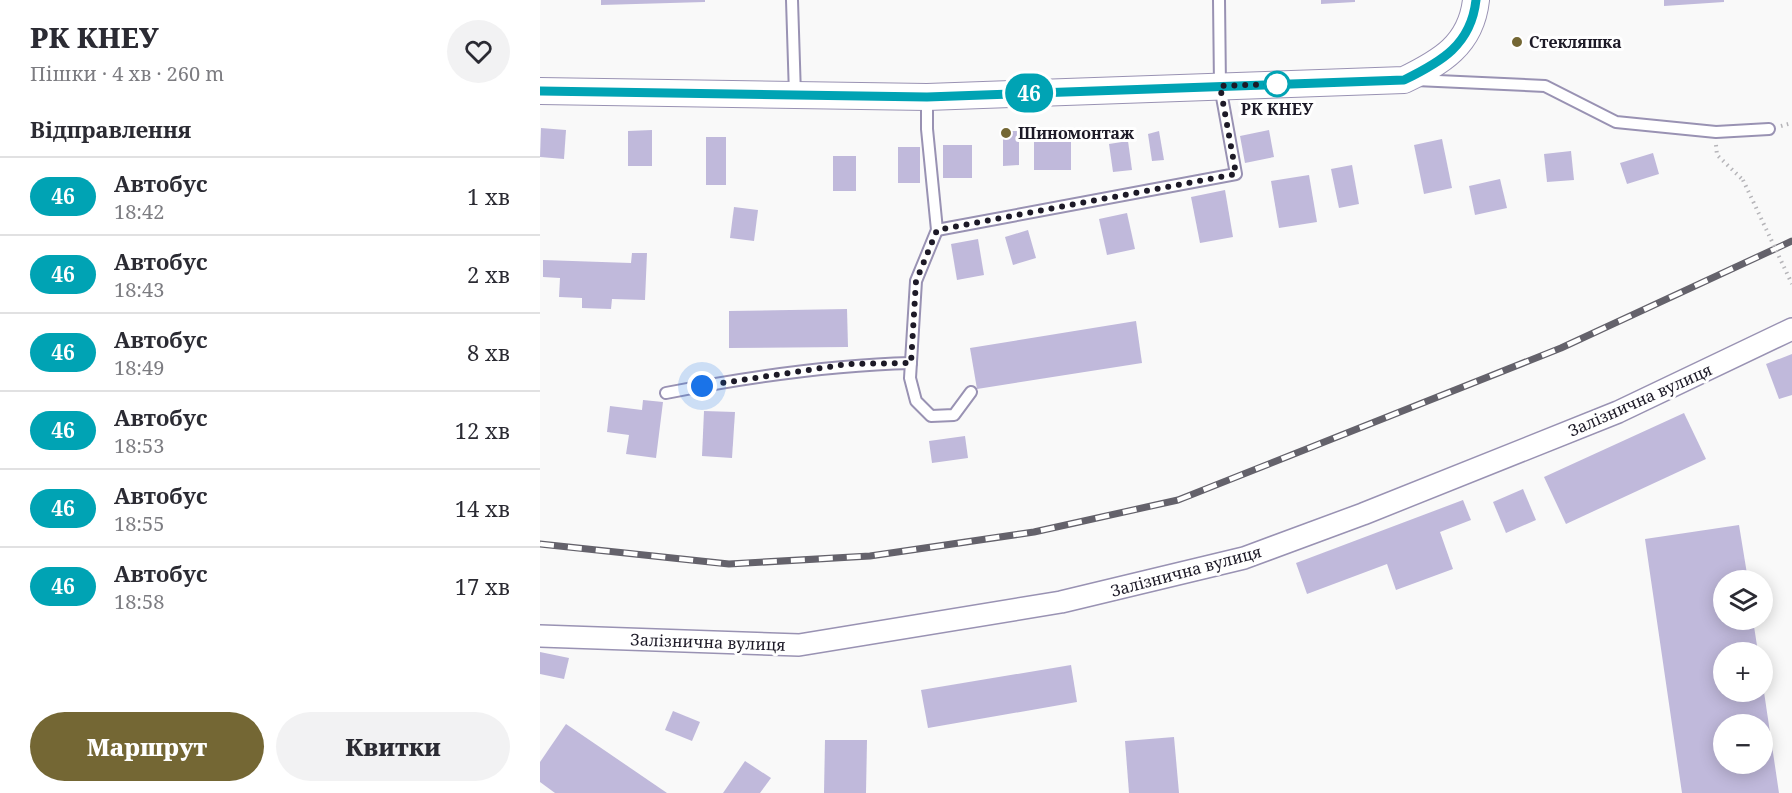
<!DOCTYPE html>
<html lang="uk">
<head>
<meta charset="utf-8">
<style>
	:root { --surface:#fff; --page:#f2f2f3; --text:#2b2b33; --muted:#7c7c81; --line:#e1e1e2; --accent:#746734 }
	body { margin:0; font-family:"Noto Serif",serif; background:var(--page); color:var(--text); height:100vh; display:flex; flex-direction:column; font-size:22px; white-space:nowrap }
	* { box-sizing:border-box; margin:0 }
	p { font-size:20px; color:var(--muted) }
	.icon { flex:none; width:33px; height:33px; fill:none; stroke:currentColor; stroke-width:2; stroke-linecap:round; stroke-linejoin:round }
	.map { position:relative; flex:1; overflow:hidden }
	.details { display:flex; flex-direction:column; background:var(--surface); width:540px }
	.details>* { flex:none }
	.badge { padding:0 12px; border-radius:20px; font-size:21px; line-height:39px }
	.fabs { position:absolute; left:1173px; top:570px; display:grid; gap:12px }
	.fabs a { display:grid; place-items:center; width:60px; height:60px; border-radius:50%; background:var(--surface); box-shadow:0 3px 15px #0003; font-size:30px }
	.you { position:absolute; width:30px; height:30px; margin:-15px; border:4px solid #fff; border-radius:50%; background:#1a73e8; box-shadow:0 0 0 9px #1a73e833 }
	.map>.badge { position:absolute; translate:-50% -50%; box-shadow:0 0 0 3px #fff }
	h2 { padding:0 30px; font-size:22px; line-height:54px }
	.round { display:grid; place-items:center; flex:none; width:63px; height:63px; border-radius:32px; background:var(--page) }
	.headline { display:flex; align-items:center; justify-content:space-between; height:102px; padding:0 30px }
	h1 { font-size:28px; font-weight:800; line-height:45px }
	.action { display:flex; gap:12px; margin-top:auto; padding:12px 30px }
	.action a { flex:1; height:69px; border-radius:36px; background:var(--accent); color:#fff; font-size:24px; font-weight:800; line-height:69px; text-align:center }
	.action a+a { background:var(--page); color:var(--text) }
	ul { padding:0; list-style:none }
	li { display:flex; align-items:center; gap:18px; height:78px; padding:0 30px; border-top:2px solid var(--line) }
	li div { flex:1 }
	li b { display:block; font-size:22px }
	li em { font-style:normal }
	li .badge { min-width:66px; font-weight:700; text-align:center }
	main { display:flex; flex:1; min-height:0 }
	.map>svg:first-child { display:block }
</style>
</head>
<body>
<main>
<section class="details">
<div class="headline"><div><h1>РК КНЕУ</h1><p>Пішки · 4 хв · 260 m</p></div><a class="round"><svg class="icon" aria-label="heart" viewBox="0 0 24 24"><path d="M12 20l-8-8c-3-5 5-10 8-4 3-6 11-1 8 4z"/></svg></a></div>
<h2>Відправлення</h2>
<ul>
<li><span class="badge" style="background:#00a3b4;color:#fff">46</span><div><b>Автобус</b><p>18:42</p></div><em>1 хв</em></li>
<li><span class="badge" style="background:#00a3b4;color:#fff">46</span><div><b>Автобус</b><p>18:43</p></div><em>2 хв</em></li>
<li><span class="badge" style="background:#00a3b4;color:#fff">46</span><div><b>Автобус</b><p>18:49</p></div><em>8 хв</em></li>
<li><span class="badge" style="background:#00a3b4;color:#fff">46</span><div><b>Автобус</b><p>18:53</p></div><em>12 хв</em></li>
<li><span class="badge" style="background:#00a3b4;color:#fff">46</span><div><b>Автобус</b><p>18:55</p></div><em>14 хв</em></li>
<li><span class="badge" style="background:#00a3b4;color:#fff">46</span><div><b>Автобус</b><p>18:58</p></div><em>17 хв</em></li>
</ul>
<div class="action"><a>Маршрут</a><a>Квитки</a></div>
</section>
<div class="map">
<svg width="1252" height="793" viewBox="0 0 1252 793">
	<rect width="100%" height="100%" fill="#f9f9f9"/>
	<g fill="#c0b9db" fill-rule="evenodd">
		<polygon points="61,0 165,0 165,2 61,5"/>
		<polygon points="781,0 815,0 815,2 781,4"/>
		<polygon points="1124,0 1184,0 1184,2 1124,6"/>
		<polygon points="1,128 26,130 24,159 0,157"/>
		<polygon points="112,130 112,166 88,166 88,131"/>
		<polygon points="729,130 734,157 705,163 700,136"/>
		<polygon points="463,131 479,131 479,165 463,166"/>
		<polygon points="619,131 624,160 612,161 608,134"/>
		<rect x="166" y="137" width="20" height="48"/>
		<polygon points="902,139 912,188 884,194 874,145"/>
		<polygon points="588,141 592,170 573,172 569,144"/>
		<rect x="494" y="142" width="37" height="28"/>
		<rect x="403" y="145" width="29" height="33"/>
		<rect x="358" y="147" width="22" height="36"/>
		<polygon points="1031,151 1034,180 1007,182 1004,154"/>
		<polygon points="1113,153 1119,174 1087,184 1080,163"/>
		<rect x="293" y="156" width="23" height="35"/>
		<polygon points="812,165 819,204 799,208 791,169"/>
		<polygon points="769,175 777,222 739,228 731,181"/>
		<polygon points="960,179 967,208 935,215 929,186"/>
		<polygon points="685,190 693,237 660,243 651,197"/>
		<polygon points="194,207 218,210 214,241 190,238"/>
		<polygon points="587,213 595,249 567,255 559,219"/>
		<polygon points="488,230 496,258 473,265 465,237"/>
		<polygon points="438,239 444,275 417,280 411,244"/>
		<polygon points="92,253 107,253 105,300 72,299 71,309 42,308 42,298 19,297 20,278 3,277 3,260 91,263"/>
		<polygon points="307,309 308,347 189,348 189,311"/>
		<polygon points="596,321 602,363 437,389 430,348"/>
		<polygon points="1252,354 1252,395 1239,399 1226,364"/>
		<polygon points="103,400 123,402 116,458 86,454 89,435 67,432 70,406 102,410"/>
		<polygon points="164,411 195,412 192,458 162,456"/>
		<polygon points="1144,413 1166,459 1026,524 1004,477"/>
		<polygon points="425,436 428,458 392,463 389,441"/>
		<polygon points="983,489 996,520 966,533 953,502"/>
		<polygon points="923,500 931,520 900,532 913,569 856,590 847,564 767,594 756,563"/>
		<path d="M1199,525L1208,580H1184V620H1213L1218,652H1184V692H1224L1239,793H1142L1105,539ZM1184,724H1222V764H1184Z"/>
		<polygon points="0,652 29,658 24,679 0,674"/>
		<polygon points="531,665 537,702 388,728 381,690"/>
		<polygon points="133,711 160,722 152,741 125,730"/>
		<polygon points="26,724 127,793 15,793 0,782 0,762"/>
		<polygon points="634,737 639,793 589,793 585,741"/>
		<polygon points="285,740 327,740 326,793 284,793"/>
		<polygon points="205,761 231,778 220,793 183,793"/>
	</g>
	<g fill="none" stroke-linecap="round" stroke-linejoin="round">
		<g stroke="#9992b3" stroke-width="14">
			<g id="service">
				<polyline points="252,0 255,95"/>
				<polyline points="876,80 1005,86 1076,122 1176,132 1229,129"/>
				<polyline points="387,97 387,129 397,230 376,281 370,378 376,401 391,416 414,415 431,392"/>
				<polyline points="397,230 696,174 680,86 679,0"/>
				<path d="M126,393C208,377 288,365 371,363"/>
			</g>
		</g>
		<g stroke="#9992b3" stroke-width="24">
			<polyline id="minor" points="0,636 259,645 521,602 704,558 823,514 1078,412 1252,329"/>
		</g>
		<g stroke="#9992b3" stroke-width="28">
			<path id="tertiary" d="M0,91L387,97L864,80C901,62 931,45 936,0"/>
		</g>
		<g stroke="#b6b5b9" stroke-width="4" stroke-dasharray="1.5 4.5" stroke-linecap="butt">
			<polyline points="1241,126 1252,123"/>
			<polyline points="1176,145 1177,155 1203,180"/>
		</g>
		<use href="#service" stroke="#fff" stroke-width="10"/>
		<use href="#minor" stroke="#fff" stroke-width="21"/>
		<use href="#tertiary" stroke="#fff" stroke-width="26"/>
		<g stroke="#64626b" stroke-width="7">
			<polyline id="rail" points="0,544 189,564 330,556 494,532 638,500 1021,348 1252,241"/>
		</g>
		<use href="#rail" stroke="#fff" stroke-width="4.5" stroke-dasharray="14" stroke-linecap="butt"/>
		<polyline stroke="#b6b5b9" stroke-width="4" stroke-dasharray="1.5 4.5" stroke-linecap="butt" points="1203,180 1252,284"/>
	</g>
	<g fill="none" stroke-linecap="round" stroke-linejoin="round">
		<g stroke="#fff" stroke-width="14">
			<path id="line" d="M0,91L387,97L864,80C901,62 931,45 936,0"/>
		</g>
		<use href="#line" stroke="#00a3b4" stroke-width="9"/>
		<polyline stroke="#1d1a27" stroke-width="6" stroke-dasharray="0 10.8" points="162,386 308,364 371,363 376,281 397,230 696,174 680,86 737,84"/>
	</g>
	<g fill="#746734" stroke="#fff" stroke-width="2">
		<circle cx="977" cy="42" r="6"/>
		<circle cx="466" cy="133" r="6"/>
	</g>
	<circle fill="#fff" stroke="#00a3b4" stroke-width="3" cx="737" cy="84" r="12"/>
	<g text-anchor="middle" stroke-width="6" stroke-linejoin="round" paint-order="stroke">
		<g font-size="16" font-weight="bold" fill="#1d1a27" stroke="#fff" text-anchor="start">
			<text x="989" y="48">Стекляшка</text>
			<text x="478" y="139">Шиномонтаж</text>
		</g>
		<g font-size="16" font-weight="bold" fill="#1d1a27" stroke="#fff">
			<text x="737" y="115">РК КНЕУ</text>
		</g>
		<g font-size="16" fill="#1d1a27" stroke="#fff">
			<text transform="translate(1100 400) rotate(-24)" y="6">Залізнична вулиця</text>
			<text transform="translate(646 571) rotate(-15)" y="6">Залізнична вулиця</text>
			<text transform="translate(168 642) rotate(2)" y="6">Залізнична вулиця</text>
		</g>
	</g>
</svg>
<div class="fabs">
<a><svg class="icon" aria-label="layers" viewBox="0 0 24 24"><path d="M12 4l9 5-9 5-9-5zM3 14l9 5 9-5"/></svg></a>
<a>+</a>
<a>−</a>
</div>
<div class="you" style="left:162px;top:386px"></div>
<b class="badge" style="left:489px;top:93px;background:#00a3b4;color:#fff">46</b>
</div>
</main>
</body>
</html>
